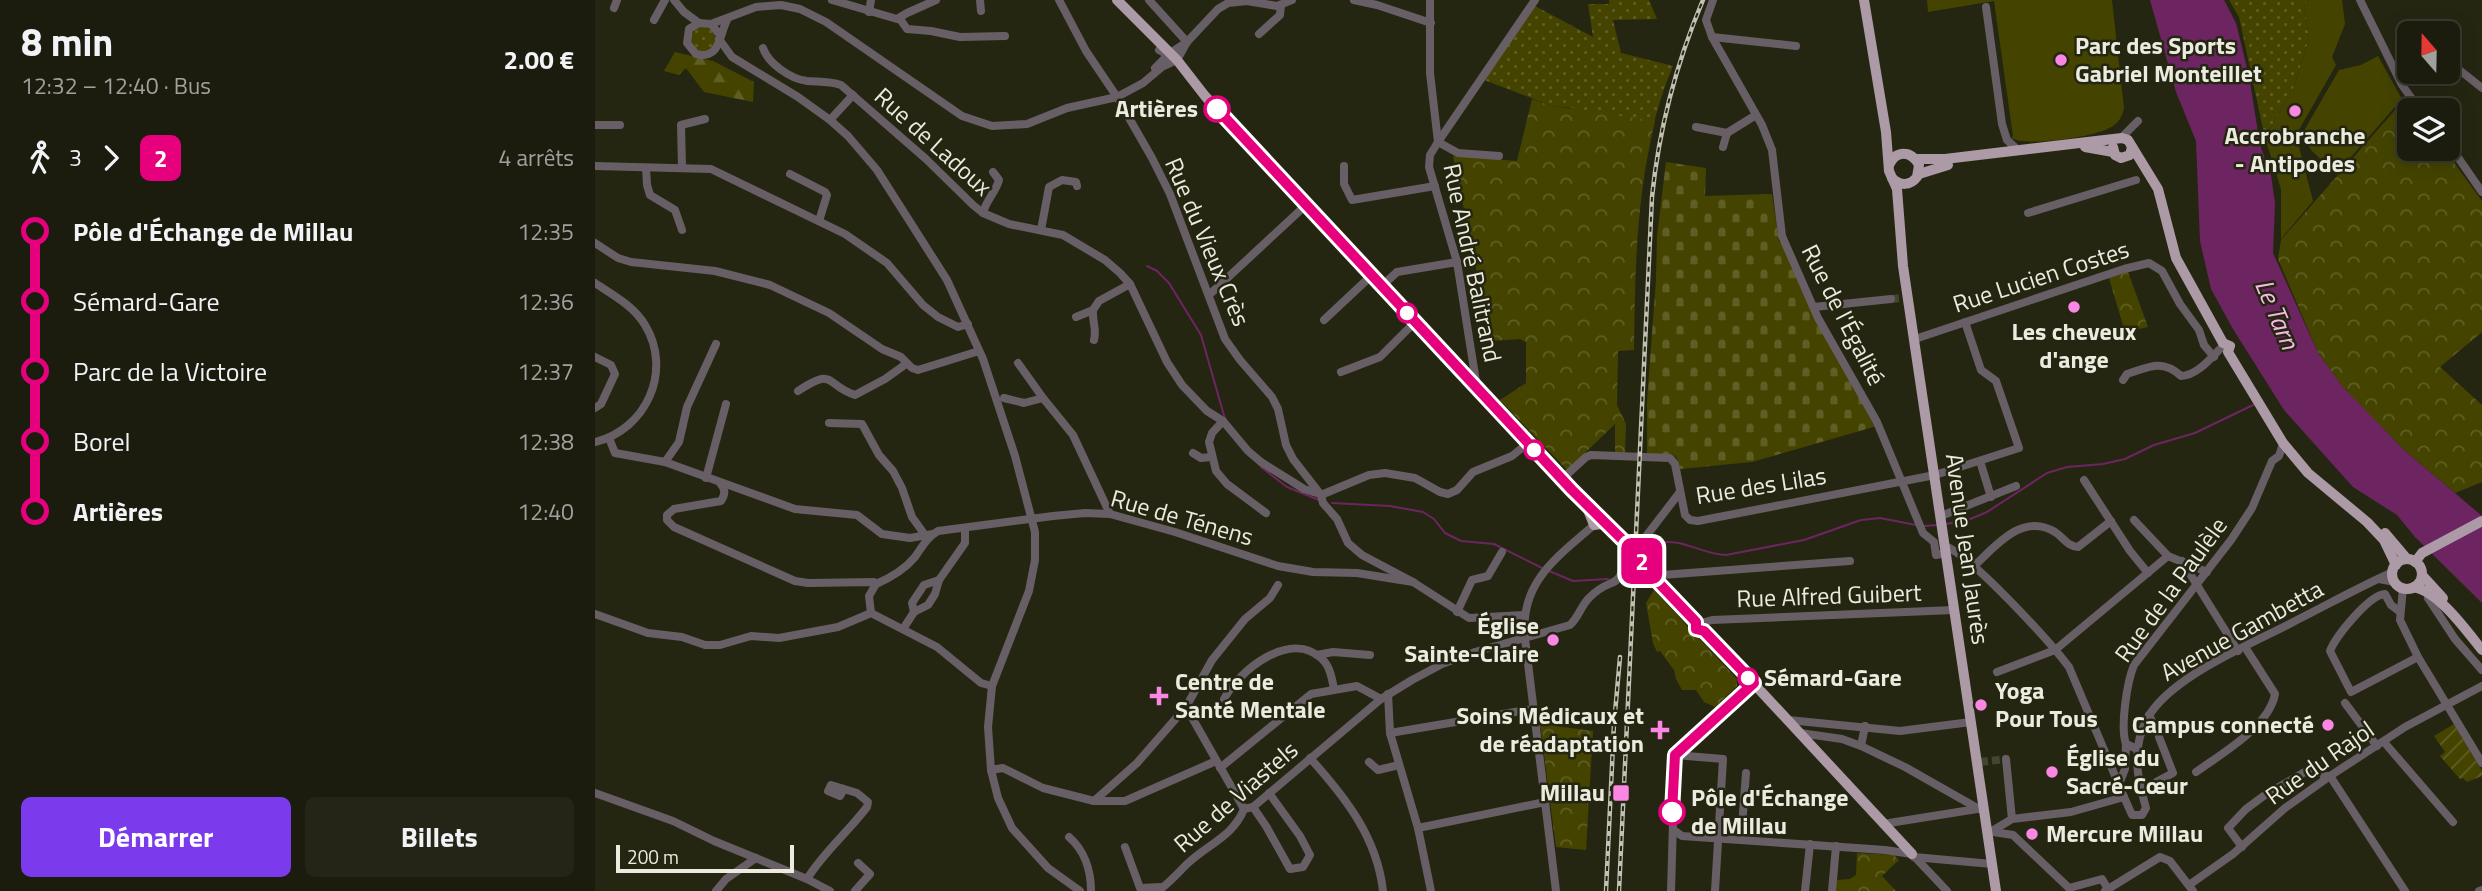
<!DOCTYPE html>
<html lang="fr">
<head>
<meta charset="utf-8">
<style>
	:root { --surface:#1c1c0e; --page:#252517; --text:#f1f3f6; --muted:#a0a19e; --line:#3a3a2e; --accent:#7c3aed }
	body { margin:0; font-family:"Titillium Web",sans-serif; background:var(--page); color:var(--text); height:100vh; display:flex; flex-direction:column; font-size:26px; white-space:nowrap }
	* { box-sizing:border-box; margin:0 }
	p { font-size:23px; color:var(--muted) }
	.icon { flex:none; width:38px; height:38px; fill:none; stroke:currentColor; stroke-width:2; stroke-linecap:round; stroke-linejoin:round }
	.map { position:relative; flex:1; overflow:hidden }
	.panel { display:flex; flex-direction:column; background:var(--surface); width:595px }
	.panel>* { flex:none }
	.badge { padding:0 14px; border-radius:10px; font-size:24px; line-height:46px }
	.needle { width:46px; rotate:340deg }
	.buttons { position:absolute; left:1802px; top:21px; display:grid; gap:14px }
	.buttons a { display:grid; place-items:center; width:63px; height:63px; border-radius:10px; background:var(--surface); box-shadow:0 4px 18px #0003,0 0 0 2px var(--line); font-size:35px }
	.scale { position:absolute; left:21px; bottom:18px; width:178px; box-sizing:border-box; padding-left:7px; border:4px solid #ebecdf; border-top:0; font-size:19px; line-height:24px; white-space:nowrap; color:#ebecdf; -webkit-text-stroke:5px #252612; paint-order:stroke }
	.map>.badge { position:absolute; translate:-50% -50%; box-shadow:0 0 0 4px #fff }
	.legs { display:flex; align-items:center; gap:10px; height:77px; padding:0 21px; font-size:23px }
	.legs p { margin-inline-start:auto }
	.head { display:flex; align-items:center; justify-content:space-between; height:119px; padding:0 21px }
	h1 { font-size:38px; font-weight:700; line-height:52px }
	.button { display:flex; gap:14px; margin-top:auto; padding:14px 21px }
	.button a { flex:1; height:80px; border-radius:10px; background:var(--accent); color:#fff; font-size:28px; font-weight:700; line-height:80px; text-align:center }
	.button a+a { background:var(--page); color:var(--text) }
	ul { padding:0 21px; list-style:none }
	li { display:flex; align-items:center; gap:24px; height:70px; font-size:26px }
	li i { display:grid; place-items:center; width:10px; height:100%; margin:0 9px; background:currentColor }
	li i::after { content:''; width:18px; height:18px; margin:-9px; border:5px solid; border-radius:50%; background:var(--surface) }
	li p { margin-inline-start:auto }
	li:first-child i { background:linear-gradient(#0000 50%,currentColor 0) }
	li:last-child i { background:linear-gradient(currentColor 50%,#0000 0) }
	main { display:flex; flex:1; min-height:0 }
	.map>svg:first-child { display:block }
</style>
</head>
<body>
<main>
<section class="panel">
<div class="head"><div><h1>8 min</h1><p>12:32 – 12:40 · Bus</p></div><b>2.00 €</b></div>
<div class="legs"><svg class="icon" aria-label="walk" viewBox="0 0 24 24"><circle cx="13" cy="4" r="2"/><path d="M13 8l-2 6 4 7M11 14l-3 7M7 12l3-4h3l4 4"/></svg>3<svg class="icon" aria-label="forward" viewBox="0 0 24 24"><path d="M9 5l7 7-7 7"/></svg><b class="badge" style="background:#e6007e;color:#fff">2</b><p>4 arrêts</p></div>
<ul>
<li><i style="color:#e6007e"></i><b>Pôle d'Échange de Millau</b><p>12:35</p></li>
<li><i style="color:#e6007e"></i><span>Sémard-Gare</span><p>12:36</p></li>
<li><i style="color:#e6007e"></i><span>Parc de la Victoire</span><p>12:37</p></li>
<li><i style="color:#e6007e"></i><span>Borel</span><p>12:38</p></li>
<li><i style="color:#e6007e"></i><b>Artières</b><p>12:40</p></li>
</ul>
<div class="button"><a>Démarrer</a><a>Billets</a></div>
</section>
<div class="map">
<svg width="1887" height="891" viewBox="0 0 1887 891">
	<defs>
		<pattern id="grass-dots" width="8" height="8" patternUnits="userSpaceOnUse" patternTransform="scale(1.75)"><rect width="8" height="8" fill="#440"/><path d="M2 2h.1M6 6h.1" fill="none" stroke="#5f5f25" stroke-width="1.8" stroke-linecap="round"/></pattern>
		<pattern id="forest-firs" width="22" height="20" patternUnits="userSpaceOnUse" patternTransform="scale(1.75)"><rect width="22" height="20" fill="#440"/><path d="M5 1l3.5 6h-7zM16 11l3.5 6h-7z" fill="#5f5f25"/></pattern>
		<pattern id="cemetery-stones" width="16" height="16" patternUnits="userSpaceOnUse" patternTransform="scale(1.75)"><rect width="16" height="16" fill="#440"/><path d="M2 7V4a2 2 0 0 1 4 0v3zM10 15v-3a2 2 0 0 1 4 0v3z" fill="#5f5f25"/></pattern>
		<pattern id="park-crowns" width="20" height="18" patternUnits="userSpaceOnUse" patternTransform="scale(1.75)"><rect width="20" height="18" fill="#440"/><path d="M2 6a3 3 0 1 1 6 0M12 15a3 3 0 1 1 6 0" fill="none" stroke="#5f5f25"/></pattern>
		<pattern id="garden-furrows" width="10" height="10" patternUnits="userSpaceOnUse" patternTransform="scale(1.75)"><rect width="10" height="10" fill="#440"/><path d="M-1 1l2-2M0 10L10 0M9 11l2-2" fill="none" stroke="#5f5f25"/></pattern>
	</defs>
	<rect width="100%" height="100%" fill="#252612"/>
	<g fill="url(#grass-dots)">
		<path d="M1014,0H1054L1062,19L1018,20L1026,53L1078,66C1059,110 1050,158 1044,206L977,108L957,106L889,80L940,6L998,37L993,4H1014Z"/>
		<polygon points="1634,0 1714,0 1709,5 1714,39 1699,87 1670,138 1644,17"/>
		<circle cx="108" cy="39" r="12"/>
	</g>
	<polygon fill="url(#forest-firs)" points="80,52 118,61 159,82 158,102 109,92 91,68 84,75 69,71"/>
	<polygon fill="url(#cemetery-stones)" points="1071,162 1111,168 1110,196 1177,194 1184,242 1186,242 1282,426 1157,462 1085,469 1082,458 1077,454 1052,455 1052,401 1061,280 1062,236"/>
	<g fill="url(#park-crowns)">
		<path d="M937,99L957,106L1060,121C1041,200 1040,270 1039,350L1023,351L1022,405L1031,424L1030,453H1020V424L972,470L905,400L931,383V342L925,339L896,341L858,156L922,161Z"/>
		<polygon points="1808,101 1816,110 1815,149 1849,149 1887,201 1887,332 1845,367 1887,405 1887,482 1860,493 1809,450 1774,415 1747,386 1723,353 1683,259 1686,240"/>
		<polygon points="1533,272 1553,327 1530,332 1514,278"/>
		<polygon points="1059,590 1142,679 1142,686 1120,707 1109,702 1101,690 1087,690 1081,679 1079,670 1065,651 1062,652 1058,643 1051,603"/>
		<polygon points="945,724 998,731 991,850 961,847"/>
		<polygon points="1262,853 1299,855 1304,860 1287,876 1301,891 1240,891 1241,880 1255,879 1261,875"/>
	</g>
	<polygon fill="url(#garden-furrows)" points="1859,724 1887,771 1887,776 1872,782 1868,778 1865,779 1845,756 1850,752 1839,736"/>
	<g fill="#440">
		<path d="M1332,0H1517L1529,108C1528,115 1524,122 1518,126C1502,137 1432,147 1416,138L1418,136L1399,1L1333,12Z"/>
		<polygon points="1714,0 1747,0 1750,24 1737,57 1741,65 1701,135 1718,201 1686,239 1686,189 1670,138 1699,87 1714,39 1709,5"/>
		<polygon points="1783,56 1807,99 1741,174 1717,151 1706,136 1744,70 1766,65"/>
	</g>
	<polygon fill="#6d2561" points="1555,0 1629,0 1641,23 1654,76 1665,145 1676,175 1680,203 1678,253 1723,353 1747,386 1809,450 1887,516 1887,603 1820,537 1802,515 1758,487 1689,410 1638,329 1616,289 1605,241 1601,141 1581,92"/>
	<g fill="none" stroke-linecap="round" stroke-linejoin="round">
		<g stroke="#6d2561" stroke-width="2">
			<polyline points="552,266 562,271 574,283 606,335 630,419"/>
			<polyline points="666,467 692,487 724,500"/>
			<polyline points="737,503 795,506 828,512 839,519 850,533 866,541 899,544 949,569"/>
			<polyline points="1351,524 1373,520 1392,512 1452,473 1472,467 1508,464 1530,459 1559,445 1600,433 1658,405"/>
			<polyline points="1329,526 1344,525"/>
			<path d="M1058,544C1088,536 1104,554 1131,555L1209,540L1266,520L1285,518L1321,525"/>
			<polyline points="954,571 978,581 1013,579"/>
		</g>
		<g stroke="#434431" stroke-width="8" stroke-dasharray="8 4" stroke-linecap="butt">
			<polyline points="1296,299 1308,298"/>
			<polyline points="1385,762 1411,759"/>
		</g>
		<g stroke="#685f66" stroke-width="8">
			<polyline points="79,0 89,12 104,23"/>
			<polyline points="237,0 302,19 312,13 341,0"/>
			<polyline points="385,0 386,11"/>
			<polyline points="464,0 491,51 522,97 557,158 575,194 630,339 645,360 677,397 683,409 691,445 698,459 726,495 728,503 742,519 753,543 767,555 818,582 874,618 929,615"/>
			<polyline points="554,0 592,42"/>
			<polyline points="759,0 782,5 836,23"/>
			<polyline points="835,0 835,73 843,142 835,155 834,167 862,262 882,388"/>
			<polyline points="1118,0 1111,20 1117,37 1167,125 1177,150 1187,236 1223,318 1282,422 1328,533 1339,542 1341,555 1351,553"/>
			<polyline points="1765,0 1807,85 1825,110"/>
			<polyline points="1391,7 1407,124 1412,140 1423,150"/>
			<polyline points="19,8 22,0"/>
			<polyline points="274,12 276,0"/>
			<polyline points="305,19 312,29 336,31 365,37 410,36"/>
			<polyline points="59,20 70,0"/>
			<polyline points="116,24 161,7 186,5 205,9 231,22 367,116 397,126 432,124 472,108 522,97 548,83 567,67 582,60"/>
			<path d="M124,34L116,24L104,23L94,29L92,43L101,54C125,60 124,36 132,20"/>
			<polyline points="664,34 685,15 686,5"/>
			<polyline points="1117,37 1201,46"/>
			<polyline points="124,39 137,57 203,97 235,120 253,136 282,170 352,280 388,359 420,456 440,532 440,560 434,591 397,686 393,727 396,770 403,798 417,828 453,868 485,891"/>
			<path d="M168,48C173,63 195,79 212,81C224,82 234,81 246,85L331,159L378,205L388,213L414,224L468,235L510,260L525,273L535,284L572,362L587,385L612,411L628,421L653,451L666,462L709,489L725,494"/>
			<polyline points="564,50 582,60 592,42"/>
			<polyline points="1857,64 1887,88"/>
			<polyline points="560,68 575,53 592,42 623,9 633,3 652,1 682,6 697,0"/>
			<polyline points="235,120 258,95"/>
			<polyline points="0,125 25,125"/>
			<polyline points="1101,127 1132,133 1161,115"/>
			<polyline points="1525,139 1543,121"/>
			<polyline points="1853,143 1887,192"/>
			<polyline points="1128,147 1132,133"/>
			<polyline points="904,156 863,153 843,142 940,0"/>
			<polyline points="0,166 116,169 250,234 292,263 328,305 343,317 363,327 373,324"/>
			<polyline points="749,166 749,184 757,200 840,186"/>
			<polyline points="87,167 86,125 110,119"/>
			<polyline points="51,168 52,185 55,195 80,210 87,230"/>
			<polyline points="195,174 230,192 232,195 224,221"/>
			<path d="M388,213C391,200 401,192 404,180L398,172"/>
			<polyline points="1433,213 1541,180"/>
			<polyline points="446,230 454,187 467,180 481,182 482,186"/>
			<polyline points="0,243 23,258 36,262 120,271 175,285 234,313 287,349 306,357 317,368 323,370 384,351"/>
			<path d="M0,283C18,295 39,306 50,325C78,371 51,430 0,442"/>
			<polyline points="787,286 802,272 862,262"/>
			<polyline points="614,295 711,205"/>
			<polyline points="1219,307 1296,299"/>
			<path d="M498,310C497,321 502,329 499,340"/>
			<polyline points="481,317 498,310 504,301 535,284"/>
			<polyline points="729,320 777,275"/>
			<polyline points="1320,339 1529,269 1554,263 1567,271 1585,304 1604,330 1609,345 1619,357"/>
			<polyline points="0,357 16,365 20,374 6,404 0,408"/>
			<polyline points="423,363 448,398"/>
			<polyline points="746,372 785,357 820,322"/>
			<path d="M1528,380L1532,374C1554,367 1567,359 1586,376C1601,376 1615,359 1625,349"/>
			<path d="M203,391C241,366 229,385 260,395L290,379L311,364"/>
			<polyline points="409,398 429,403 448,398 478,435 515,514"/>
			<polyline points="628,421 617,433 614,442 621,471 632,484 671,513"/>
			<polyline points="234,423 267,424 284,455 298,471 307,488 317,517 330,535"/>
			<polyline points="14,438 20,453 70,462 200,509 262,515 287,534 315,538 338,534"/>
			<polyline points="598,453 606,458 616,457"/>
			<polyline points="1385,461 1396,497"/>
			<polyline points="70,462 84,442 92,407 121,344"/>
			<polyline points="111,478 131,404"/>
			<polyline points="967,479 991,457 996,455 1075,458 1080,464 1090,515 1095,520 1103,521 1340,475 1424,448 1401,381 1386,370 1370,322"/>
			<polyline points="1489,480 1535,551 1553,573"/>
			<path d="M125,483C130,489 131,493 126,501L79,509L72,515V520L79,527L200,581L213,583L279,582L281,584C295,578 310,569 320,557C327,547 332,537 343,531L458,516L490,513L515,514L580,532L683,566L718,572L762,573L818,582"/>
			<polyline points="726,495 774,475 790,473 820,478 845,492 853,494 862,490 878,472 917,456 933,443"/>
			<polyline points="1346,516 1421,486"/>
			<polyline points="1539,520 1573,556 1612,572"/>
			<polyline points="1052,535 1085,492"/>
			<path d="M1350,546C1377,556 1454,641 1474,667L1529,797L1537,815H1547L1551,808C1542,777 1536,749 1552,719C1575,676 1659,643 1702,620C1734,604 1766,586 1798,572"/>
			<polyline points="1587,561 1643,651"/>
			<path d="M1379,566C1401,546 1427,512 1460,532C1469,538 1472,546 1483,547L1516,521"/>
			<polyline points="1059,578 1067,575 1255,561"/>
			<polyline points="1784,579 1800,582"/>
			<polyline points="1808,588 1805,620 1823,657 1887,763"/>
			<polyline points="1833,598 1860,639 1887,670"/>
			<path d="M1804,611L1796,605L1790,594C1774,595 1741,636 1735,651L1756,692L1823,657"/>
			<polyline points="319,612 317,603 329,585 344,580"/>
			<polyline points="862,612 877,580 893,576 907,552"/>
			<polyline points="276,613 274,596 281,584"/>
			<polyline points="0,614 53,633 87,637 110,645 125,645 156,636 184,638 243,627 276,613 342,647 386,683 397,686"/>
			<polyline points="1110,622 1117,620 1359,610"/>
			<polyline points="308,629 319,612 333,605 340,594 344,580 370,543 370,528"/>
			<polyline points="722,655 738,652 775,655"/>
			<polyline points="1402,672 1460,650 1573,556"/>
			<polyline points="793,694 795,733 823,828 836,891"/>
			<path d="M629,699C644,670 696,629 727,659C735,666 737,679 739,689"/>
			<polyline points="1750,703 1782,746"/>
			<polyline points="591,707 649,809"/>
			<polyline points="1554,715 1559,725"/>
			<polyline points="1193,720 1305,731 1376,722"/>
			<polyline points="795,733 938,709"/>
			<polyline points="1205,733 1247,739 1266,746 1270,726"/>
			<polyline points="1789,742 1858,822"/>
			<polyline points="1266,746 1310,767 1384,809"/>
			<path d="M1542,749L1531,744C1525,727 1532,682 1539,665L1636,540L1657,508L1677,461L1684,456L1688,444"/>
			<polyline points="1080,755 1128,759 1120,891"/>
			<polyline points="1080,755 1159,683"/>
			<path d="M715,758C750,797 782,837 788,891"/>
			<polyline points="1411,759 1417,819"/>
			<polyline points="774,762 783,770 804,765"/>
			<polyline points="625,768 716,694 762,686 786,699"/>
			<polyline points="396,770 408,768 448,788 499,801 542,763 591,707 617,660 650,619 675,598 683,585"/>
			<path d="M1601,772C1626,754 1674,727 1680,694L1650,647"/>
			<polyline points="1735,776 1810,891"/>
			<polyline points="1561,782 1578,773 1564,737"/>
			<polyline points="1524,784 1530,769 1531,744"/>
			<polyline points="0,793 78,821 119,841 212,879 235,891"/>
			<polyline points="499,801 530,801 621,761"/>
			<polyline points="658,807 671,826 695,869 708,867 715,855 705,836 674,793"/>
			<polyline points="1288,824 1382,809"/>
			<polyline points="823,828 950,802"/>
			<polyline points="1080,831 1087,836 1290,850 1317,854 1352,891"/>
			<polyline points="1392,831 1418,835 1474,888 1507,879 1513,889"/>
			<polyline points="1397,831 1417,819 1476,812 1529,797"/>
			<path d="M474,837C489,850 496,870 496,891"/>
			<polyline points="1146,840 1151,773"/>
			<polyline points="530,847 545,888 567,887"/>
			<polyline points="1647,847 1633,828 1651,809 1670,795 1722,765 1729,776 1735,776"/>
			<polyline points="1319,857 1397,864"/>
			<path d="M212,879C228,853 253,832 272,807L273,802L262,793L236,785L233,791L245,796L249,789"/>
			<polyline points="1594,885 1638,854 1690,808 1735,776 1810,727 1887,686"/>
			<polyline points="121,891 131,879 161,858"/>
			<polyline points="260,891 275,874 263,863"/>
			<path d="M563,891C574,883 581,875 591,865C611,845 638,837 649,809L658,807L786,699L817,680L847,664L880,652L975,625C984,617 986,605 995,597C1019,573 1026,595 1030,550"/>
			<path d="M961,891L930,639C924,583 961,558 999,525"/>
			<polyline points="1076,891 1080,755"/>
			<polyline points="1210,891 1215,844"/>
			<polyline points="1237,891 1241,846"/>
			<polyline points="1510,891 1565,857 1575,861 1598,891"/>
			<polyline points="1884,891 1887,890"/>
		</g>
		<g stroke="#ac9aa7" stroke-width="10">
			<polyline points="522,0 582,60 610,96 977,490 1045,558 1059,578"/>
			<polyline points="1269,0 1291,132 1294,171 1302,189 1308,266 1401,891"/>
			<polyline points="1490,147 1518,152"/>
			<polyline points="1518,147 1520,155 1526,158 1535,155 1537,147"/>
			<polyline points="1321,159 1350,159 1501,141 1527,138 1533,140 1563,189 1581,258 1628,343 1635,346 1633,352 1688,443 1713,473 1772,522 1789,540 1801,565"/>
			<path d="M1294,165C1301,150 1316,150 1324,165L1322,177C1315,186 1305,186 1297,178"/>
			<polyline points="1324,174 1353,165"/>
			<polyline points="993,510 999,525 1006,524"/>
			<polyline points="1790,533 1812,559"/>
			<circle cx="1812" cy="574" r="15"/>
			<polyline points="1820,562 1827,553 1887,521"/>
			<polyline points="1827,575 1848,598"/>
			<polyline points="1055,576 1101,622"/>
			<path d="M1819,587C1844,592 1871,630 1887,650"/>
			<polyline points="1109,630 1317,854"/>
		</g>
		<g stroke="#c0c1b2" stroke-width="4.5">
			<g id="rail">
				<polyline points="1011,891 1019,724 1025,657"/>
				<path d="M1024,891L1057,197C1064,128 1081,64 1108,0"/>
			</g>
		</g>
		<use href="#rail" stroke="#252612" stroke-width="2" stroke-dasharray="5" stroke-linecap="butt"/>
	</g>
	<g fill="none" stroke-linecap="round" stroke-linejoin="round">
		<g stroke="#fff" stroke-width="16">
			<polyline id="line-1" points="622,109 977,490 1044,556 1059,578 1101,622 1101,629 1109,631 1159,683 1080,755 1077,812"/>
		</g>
		<use href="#line-1" stroke="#e6007e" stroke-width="10"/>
	</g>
	<g fill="#fc86e4" stroke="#252612" stroke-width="2.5">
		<circle cx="1466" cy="60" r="7"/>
		<circle cx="1700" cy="111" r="7"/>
		<circle cx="1479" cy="307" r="7"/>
		<circle cx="958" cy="640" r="7"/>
		<path d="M560.5 685.5h7v7h7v7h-7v7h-7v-7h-7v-7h7z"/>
		<circle cx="1386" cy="705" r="7"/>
		<circle cx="1733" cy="725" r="7"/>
		<path d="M1061.5 719.5h7v7h7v7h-7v7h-7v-7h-7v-7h7z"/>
		<circle cx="1457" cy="772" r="7"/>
		<rect x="1017" y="784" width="18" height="18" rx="3.5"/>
		<circle cx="1437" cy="834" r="7"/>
	</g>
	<g fill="#fff" stroke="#e6007e" stroke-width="3.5">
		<circle cx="622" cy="109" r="12"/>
		<circle cx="812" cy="313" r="9"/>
		<circle cx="939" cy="450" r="9"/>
		<circle cx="1153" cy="678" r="9"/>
		<circle cx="1077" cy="812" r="12"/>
	</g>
	<g text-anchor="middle" stroke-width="5" stroke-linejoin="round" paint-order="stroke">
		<g font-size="24" font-weight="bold" fill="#ebecdf" stroke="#252612" text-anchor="start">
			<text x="1480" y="54">Parc des Sports<tspan x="1480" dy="28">Gabriel Monteillet</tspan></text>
			<text x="1700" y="144" text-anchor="middle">Accrobranche<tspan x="1700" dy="28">- Antipodes</tspan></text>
			<text x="1479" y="340" text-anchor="middle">Les cheveux<tspan x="1479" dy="28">d'ange</tspan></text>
			<text x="944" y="634" text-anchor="end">Église<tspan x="944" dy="28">Sainte-Claire</tspan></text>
			<text x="580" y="690">Centre de<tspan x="580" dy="28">Santé Mentale</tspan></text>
			<text x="1400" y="699">Yoga<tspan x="1400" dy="28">Pour Tous</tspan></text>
			<text x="1049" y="724" text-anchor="end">Soins Médicaux et<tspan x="1049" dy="28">de réadaptation</tspan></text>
			<text x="1719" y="733" text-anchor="end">Campus connecté</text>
			<text x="1471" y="766">Église du<tspan x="1471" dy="28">Sacré-Cœur</tspan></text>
			<text x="1010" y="801" text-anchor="end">Millau</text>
			<text x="1451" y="842">Mercure Millau</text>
		</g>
		<g font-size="24" font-weight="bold" fill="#ebecdf" stroke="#252612" text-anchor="start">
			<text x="603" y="117" text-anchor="end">Artières</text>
			<text x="1169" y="686">Sémard-Gare</text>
			<text x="1096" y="806">Pôle d'Échange<tspan x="1096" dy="28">de Millau</tspan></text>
		</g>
		<g font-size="24" fill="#ebecdf" stroke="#252612">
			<text transform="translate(338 142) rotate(42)" y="8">Rue de Ladoux</text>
			<text transform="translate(612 242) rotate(67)" y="8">Rue du Vieux Crès</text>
			<text transform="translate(877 263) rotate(78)" y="8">Rue André Balitrand</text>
			<text transform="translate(1446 277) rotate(-18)" y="8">Rue Lucien Costes</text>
			<text transform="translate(1248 315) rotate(63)" y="8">Rue de l'Égalité</text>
			<text transform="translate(1166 486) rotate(-9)" y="8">Rue des Lilas</text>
			<text transform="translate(587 518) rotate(16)" y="8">Rue de Ténens</text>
			<text transform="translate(1372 549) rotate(82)" y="8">Avenue Jean Jaurès</text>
			<text transform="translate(1576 590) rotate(-54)" y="8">Rue de la Paulèle</text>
			<text transform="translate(1234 596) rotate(-2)" y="8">Rue Alfred Guibert</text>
			<text transform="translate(1647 631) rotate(-29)" y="8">Avenue Gambetta</text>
			<text transform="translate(1725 763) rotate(-35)" y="8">Rue du Rajol</text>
			<text transform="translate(641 797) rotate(-41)" y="8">Rue de Viastels</text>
		</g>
		<g font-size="26" font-style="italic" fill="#f7b9e8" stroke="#252612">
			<text transform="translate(1682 314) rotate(67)" y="9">Le Tarn</text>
		</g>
	</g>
</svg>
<div class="buttons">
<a><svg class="needle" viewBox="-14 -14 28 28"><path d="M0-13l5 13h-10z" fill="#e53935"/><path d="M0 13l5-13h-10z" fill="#a0a19e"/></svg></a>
<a><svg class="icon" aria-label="layers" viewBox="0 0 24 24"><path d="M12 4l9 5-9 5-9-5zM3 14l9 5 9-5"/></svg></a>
</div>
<div class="scale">200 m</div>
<b class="badge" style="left:1047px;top:561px;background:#e6007e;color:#fff">2</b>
</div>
</main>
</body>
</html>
